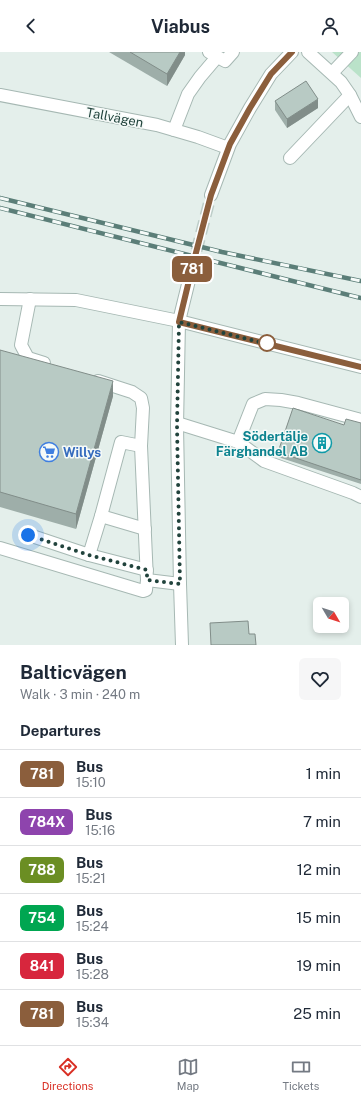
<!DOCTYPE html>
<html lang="en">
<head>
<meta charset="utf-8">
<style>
	:root { --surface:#fff; --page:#f6f6f7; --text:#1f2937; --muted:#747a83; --line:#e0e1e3; --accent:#d93025 }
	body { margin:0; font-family:"Public Sans",sans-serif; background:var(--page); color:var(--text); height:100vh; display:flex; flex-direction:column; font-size:15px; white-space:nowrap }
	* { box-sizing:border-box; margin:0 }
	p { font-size:13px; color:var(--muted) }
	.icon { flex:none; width:22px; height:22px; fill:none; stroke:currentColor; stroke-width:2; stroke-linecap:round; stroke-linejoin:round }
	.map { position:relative; height:593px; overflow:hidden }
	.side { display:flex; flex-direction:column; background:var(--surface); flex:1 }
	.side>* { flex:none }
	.badge { padding:0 8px; border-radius:6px; font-size:14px; line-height:26px }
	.needle { width:26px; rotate:129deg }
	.fabs { position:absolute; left:313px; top:545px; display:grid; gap:8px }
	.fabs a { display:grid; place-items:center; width:36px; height:36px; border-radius:6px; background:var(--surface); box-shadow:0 2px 6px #0003; font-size:20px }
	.you { position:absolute; width:20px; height:20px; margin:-10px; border:3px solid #fff; border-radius:50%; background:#1a73e8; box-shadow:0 0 0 6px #1a73e833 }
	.map>.badge { position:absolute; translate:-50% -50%; box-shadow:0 0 0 2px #fff }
	h2 { padding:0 20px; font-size:15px; line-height:36px }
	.round { display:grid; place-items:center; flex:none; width:42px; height:42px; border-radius:6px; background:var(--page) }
	.summary { display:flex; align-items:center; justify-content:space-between; height:68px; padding:0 20px }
	h1 { font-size:19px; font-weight:700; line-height:30px }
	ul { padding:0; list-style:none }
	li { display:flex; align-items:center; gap:12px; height:48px; padding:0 20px; border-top:1px solid var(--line) }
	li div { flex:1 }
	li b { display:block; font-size:15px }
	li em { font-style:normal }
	li .badge { min-width:44px; font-weight:700; text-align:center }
	header { display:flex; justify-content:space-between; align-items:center; height:52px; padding:0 20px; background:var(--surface); font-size:18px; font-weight:700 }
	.dock { display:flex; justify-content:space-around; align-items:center; height:56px; border-top:1px solid var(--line); background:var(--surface); font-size:11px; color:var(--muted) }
	.dock a { display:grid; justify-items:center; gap:2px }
	.dock .selected { color:var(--accent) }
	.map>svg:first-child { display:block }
</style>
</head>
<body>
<header><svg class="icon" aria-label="back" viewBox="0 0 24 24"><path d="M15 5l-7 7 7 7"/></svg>Viabus<svg class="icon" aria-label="person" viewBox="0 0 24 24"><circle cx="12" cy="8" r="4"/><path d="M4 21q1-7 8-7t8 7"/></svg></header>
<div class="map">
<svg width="361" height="593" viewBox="0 0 361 593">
	<rect width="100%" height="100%" fill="#e4efeb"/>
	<polygon fill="#bae2c9" points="332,0 361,0 361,26"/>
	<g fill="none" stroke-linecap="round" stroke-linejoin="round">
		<polyline stroke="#bdcdc8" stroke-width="12" stroke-dasharray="12 6" stroke-linecap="butt" points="192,216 211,143"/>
		<g stroke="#a6b8b3" stroke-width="14">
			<g id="minor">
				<polyline points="209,0 225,9 233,0"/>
				<polyline points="308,0 341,30 350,43 361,65"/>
				<polyline points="332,21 352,0"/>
				<polyline points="0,43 157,73 198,85 228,96"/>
				<polyline points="174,78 188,42 200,25 217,5"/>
				<polyline points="290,106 350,43"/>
				<polyline points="211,143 230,92 250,56 271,22 292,0"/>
				<polyline points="0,247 76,248 179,269 361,315"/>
				<polyline points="30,247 21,293 28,306 44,311"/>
				<polyline points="98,329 132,340 141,346 143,356 141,394 147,528 180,532"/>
				<polyline points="177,371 238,390 253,352 265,347 281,348 298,351 361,368"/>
				<polyline points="238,390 264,409 353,441 361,445"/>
				<polyline points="141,394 121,390 101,464 145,477"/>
				<polyline points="29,483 89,503 101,464"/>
				<polyline points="0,496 143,539 146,538 147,528"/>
				<polyline points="89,503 147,518"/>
				<polyline points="182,593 180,532 177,374 179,269 192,216"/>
			</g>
		</g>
		<use href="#minor" stroke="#fff" stroke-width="12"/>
		<g stroke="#5b7e78" stroke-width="4.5">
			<g id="rail">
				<polyline points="0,146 222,200 361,229"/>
				<polyline points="0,156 361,246"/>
			</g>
		</g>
		<use href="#rail" stroke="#f5faf8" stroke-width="3" stroke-dasharray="9" stroke-linecap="butt"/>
	</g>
	<g fill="#9eaea9">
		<polygon points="109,0 185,0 185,3 167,34"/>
		<polygon points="275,49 318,56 287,76 275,58"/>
		<polygon points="0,298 113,344 76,477 0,455"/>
		<polygon points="361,371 361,432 278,405 278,400 344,373"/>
	</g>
	<g fill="#818d89">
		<polygon points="180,0 185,0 185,3 167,34 167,22"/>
		<polygon points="318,47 318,56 287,76 287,67"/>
		<polygon points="113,329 113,344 76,477 76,462"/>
	</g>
	<g fill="#b8cac4" stroke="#818d89">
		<polygon points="130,0 180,0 167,22"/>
		<polygon points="306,29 318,47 287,67 275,49"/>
		<polygon points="0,298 113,329 76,462 0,440"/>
		<polygon points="293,356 344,373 346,367 361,371 361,428 278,400"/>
		<polygon points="248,569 249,582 255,582 256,593 211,593 210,571"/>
	</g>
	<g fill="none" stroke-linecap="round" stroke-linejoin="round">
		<g stroke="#fff" stroke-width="9">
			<polyline id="line" points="292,0 271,22 250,56 230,92 211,143 192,216 179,270 361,315"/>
		</g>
		<use href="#line" stroke="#8b5e3c" stroke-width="6"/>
		<polyline stroke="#21433c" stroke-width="4" stroke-dasharray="0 7.2" points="28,483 89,503 147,518 147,528 180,532 177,374 179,270 272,293 267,291"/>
	</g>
	<defs>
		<g id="building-ring" transform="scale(1)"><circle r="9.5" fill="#f5faf8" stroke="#0f9aa8" stroke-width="1.5"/><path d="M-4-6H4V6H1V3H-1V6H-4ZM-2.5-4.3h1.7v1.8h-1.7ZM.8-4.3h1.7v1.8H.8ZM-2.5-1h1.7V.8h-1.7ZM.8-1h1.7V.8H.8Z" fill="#0f9aa8"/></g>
		<g id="supermarket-ring" transform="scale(1)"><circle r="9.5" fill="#f5faf8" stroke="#3f7fe0" stroke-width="1.5"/><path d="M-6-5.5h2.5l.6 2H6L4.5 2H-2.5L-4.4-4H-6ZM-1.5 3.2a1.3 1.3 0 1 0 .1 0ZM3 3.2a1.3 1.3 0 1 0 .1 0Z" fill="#3f7fe0"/></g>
	</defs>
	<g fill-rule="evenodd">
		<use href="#building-ring" x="322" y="391"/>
		<use href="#supermarket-ring" x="49" y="400"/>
	</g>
	<circle fill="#fff" stroke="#8b5e3c" stroke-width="2" cx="267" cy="291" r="8"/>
	<g text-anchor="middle" stroke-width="3" stroke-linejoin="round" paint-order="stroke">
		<g font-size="13" fill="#21433c" stroke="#f5faf8">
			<text transform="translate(115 65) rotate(11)" y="5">Tallvägen</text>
		</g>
		<g font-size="13" font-weight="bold" fill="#0d838f" stroke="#f5faf8" text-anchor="end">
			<text x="308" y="389">Södertälje<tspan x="308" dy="15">Färghandel AB</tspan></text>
		</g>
		<g font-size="13" font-weight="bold" fill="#366cbe" stroke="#f5faf8" text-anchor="start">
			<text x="63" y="405">Willys</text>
		</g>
	</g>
</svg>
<div class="fabs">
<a><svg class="needle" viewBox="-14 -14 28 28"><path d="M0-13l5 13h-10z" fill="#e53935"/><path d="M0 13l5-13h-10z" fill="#747a83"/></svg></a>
</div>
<div class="you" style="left:28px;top:483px"></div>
<b class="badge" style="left:192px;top:217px;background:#8b5e3c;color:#fff">781</b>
</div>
<section class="side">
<div class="summary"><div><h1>Balticvägen</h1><p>Walk · 3 min · 240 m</p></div><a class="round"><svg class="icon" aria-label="heart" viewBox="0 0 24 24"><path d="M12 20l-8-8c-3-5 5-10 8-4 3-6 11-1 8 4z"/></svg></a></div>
<h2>Departures</h2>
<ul>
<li><span class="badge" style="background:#8b5e3c;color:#fff">781</span><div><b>Bus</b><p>15:10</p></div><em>1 min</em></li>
<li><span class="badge" style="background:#8e44ad;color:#fff">784X</span><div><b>Bus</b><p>15:16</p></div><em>7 min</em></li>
<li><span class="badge" style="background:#6b8e23;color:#fff">788</span><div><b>Bus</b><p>15:21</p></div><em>12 min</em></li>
<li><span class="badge" style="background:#00a651;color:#fff">754</span><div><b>Bus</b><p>15:24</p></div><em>15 min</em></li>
<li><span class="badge" style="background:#d7263d;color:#fff">841</span><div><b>Bus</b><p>15:28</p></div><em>19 min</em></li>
<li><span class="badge" style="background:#8b5e3c;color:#fff">781</span><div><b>Bus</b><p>15:34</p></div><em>25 min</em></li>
</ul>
</section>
<nav class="dock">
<a class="selected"><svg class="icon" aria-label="directions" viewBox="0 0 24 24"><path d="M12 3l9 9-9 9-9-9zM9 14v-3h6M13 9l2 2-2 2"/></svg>Directions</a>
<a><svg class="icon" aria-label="map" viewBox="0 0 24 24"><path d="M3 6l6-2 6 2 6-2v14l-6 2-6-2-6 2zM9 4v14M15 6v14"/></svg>Map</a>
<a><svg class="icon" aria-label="tickets" viewBox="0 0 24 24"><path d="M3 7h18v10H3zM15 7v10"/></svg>Tickets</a>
</nav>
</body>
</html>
